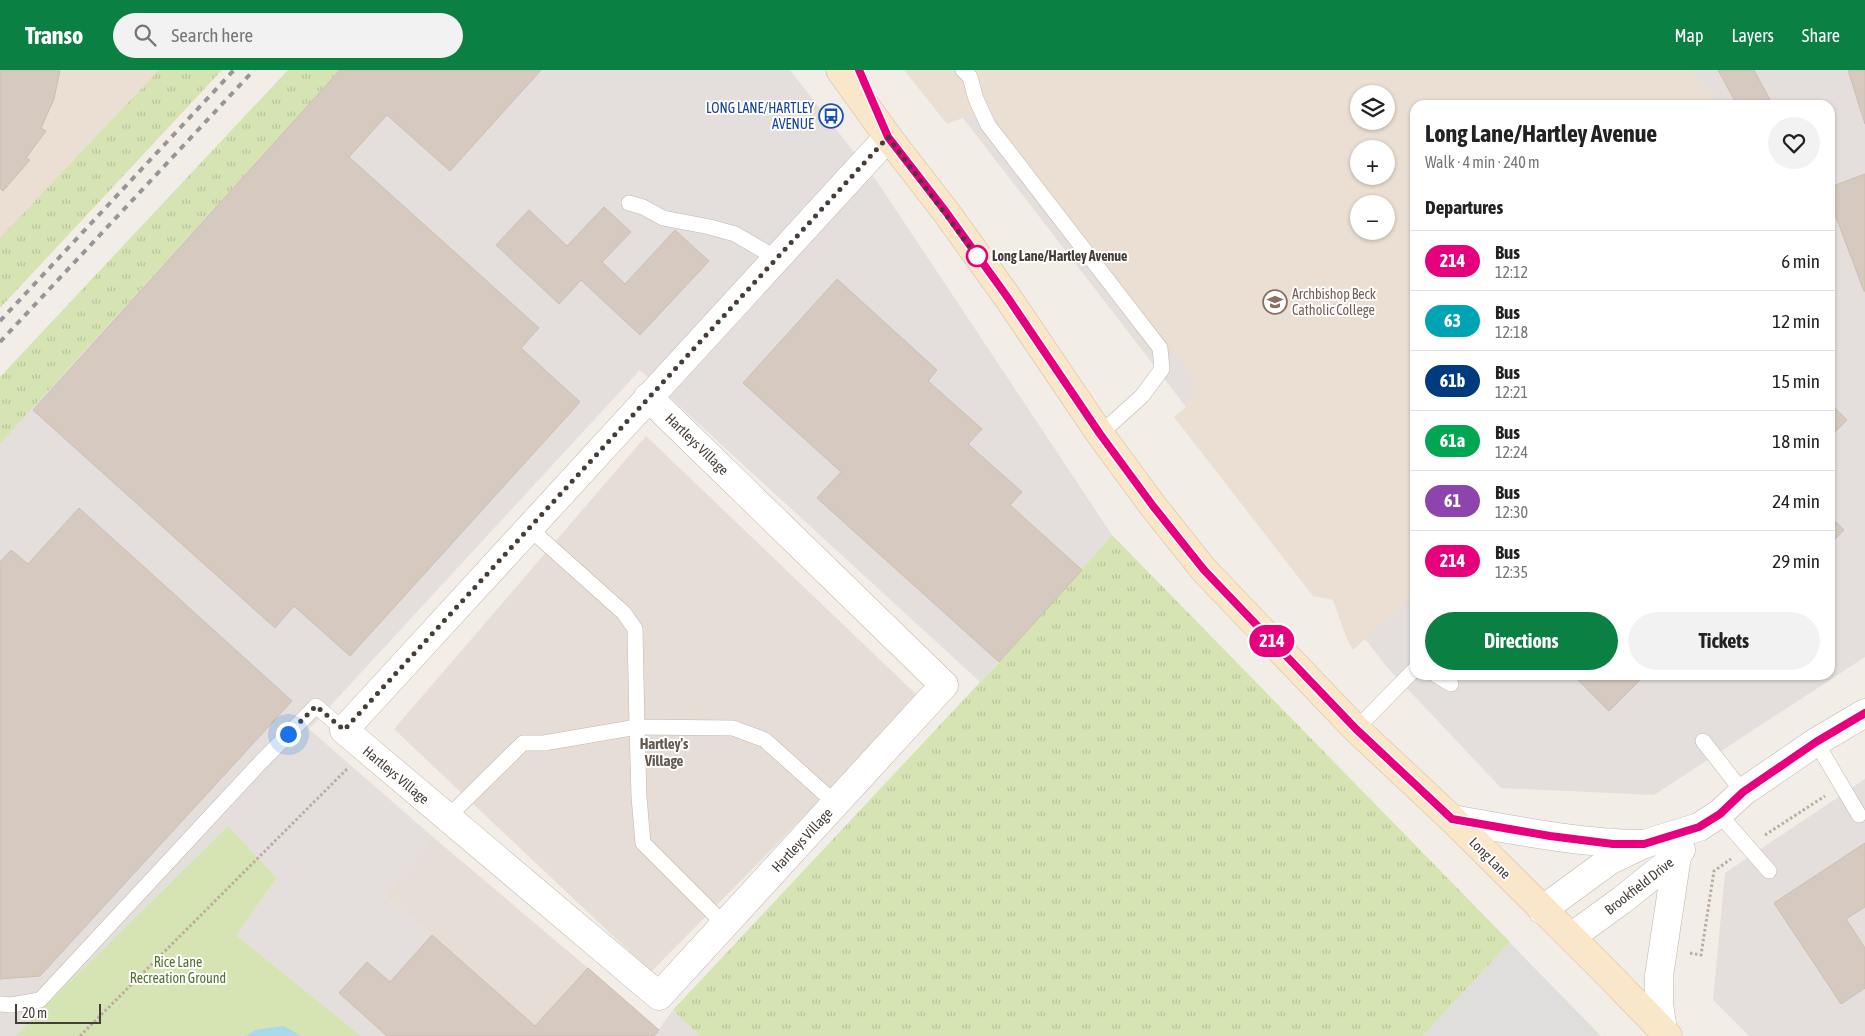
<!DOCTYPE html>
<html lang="en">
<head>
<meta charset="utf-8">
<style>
	:root { --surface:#fff; --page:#f2f2f2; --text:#222; --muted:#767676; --line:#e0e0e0; --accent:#0b8043 }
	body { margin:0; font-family:"Asap Condensed",sans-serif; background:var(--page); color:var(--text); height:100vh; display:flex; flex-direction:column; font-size:19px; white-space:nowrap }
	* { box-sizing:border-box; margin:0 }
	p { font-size:16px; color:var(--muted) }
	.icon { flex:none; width:28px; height:28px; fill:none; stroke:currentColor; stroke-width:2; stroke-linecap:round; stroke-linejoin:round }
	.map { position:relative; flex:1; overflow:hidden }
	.side { position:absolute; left:1410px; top:30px; width:425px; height:580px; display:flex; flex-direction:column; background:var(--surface); border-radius:15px; box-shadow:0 1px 4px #0004 }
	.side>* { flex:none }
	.badge { padding:0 10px; border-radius:16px; font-size:18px; line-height:32px }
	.tools { position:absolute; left:1350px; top:15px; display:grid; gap:10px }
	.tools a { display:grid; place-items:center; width:45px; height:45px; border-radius:50%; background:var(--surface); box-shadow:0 1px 4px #0004; font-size:25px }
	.scale { position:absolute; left:15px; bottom:12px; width:86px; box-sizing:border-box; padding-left:5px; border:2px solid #453d37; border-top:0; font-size:14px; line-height:18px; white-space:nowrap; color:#453d37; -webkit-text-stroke:4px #fff; paint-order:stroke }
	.you { position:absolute; width:25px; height:25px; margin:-12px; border:4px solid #fff; border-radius:50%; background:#1a73e8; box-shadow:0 0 0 8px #1a73e833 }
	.map>.badge { position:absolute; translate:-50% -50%; box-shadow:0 0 0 2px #fff }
	h2 { padding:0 15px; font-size:19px; line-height:45px }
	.round { display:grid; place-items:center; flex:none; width:52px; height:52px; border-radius:26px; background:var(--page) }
	.summary { display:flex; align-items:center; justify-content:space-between; height:85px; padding:0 15px }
	h1 { font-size:24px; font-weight:700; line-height:38px }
	.primary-button { display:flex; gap:10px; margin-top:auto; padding:10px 15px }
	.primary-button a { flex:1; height:58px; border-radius:30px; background:var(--accent); color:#fff; font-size:20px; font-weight:700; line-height:58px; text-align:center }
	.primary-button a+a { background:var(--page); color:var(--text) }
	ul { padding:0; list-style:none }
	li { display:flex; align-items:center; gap:15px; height:60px; padding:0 15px; border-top:1px solid var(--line) }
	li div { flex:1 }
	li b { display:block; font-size:19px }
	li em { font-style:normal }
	li .badge { min-width:55px; font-weight:700; text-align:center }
	header { display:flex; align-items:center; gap:30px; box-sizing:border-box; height:70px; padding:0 25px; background:var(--accent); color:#fff }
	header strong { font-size:24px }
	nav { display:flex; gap:28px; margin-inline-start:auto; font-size:18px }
	.search { width:350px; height:45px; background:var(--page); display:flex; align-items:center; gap:12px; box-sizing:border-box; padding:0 18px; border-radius:28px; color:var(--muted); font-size:19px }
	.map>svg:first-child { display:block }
</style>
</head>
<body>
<header>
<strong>Transo</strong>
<div class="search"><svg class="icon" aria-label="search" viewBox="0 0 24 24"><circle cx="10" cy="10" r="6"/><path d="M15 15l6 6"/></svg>Search here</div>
<nav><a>Map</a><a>Layers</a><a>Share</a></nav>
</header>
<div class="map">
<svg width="1865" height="966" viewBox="0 0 1865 966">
	<defs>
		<pattern id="grass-tufts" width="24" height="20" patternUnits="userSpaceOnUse" patternTransform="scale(1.25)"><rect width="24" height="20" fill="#d6e3b3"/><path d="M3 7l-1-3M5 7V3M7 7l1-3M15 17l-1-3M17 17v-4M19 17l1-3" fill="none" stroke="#b9c49b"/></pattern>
	</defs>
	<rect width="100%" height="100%" fill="#f2ede7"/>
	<g fill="#e6ded6">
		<polygon points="646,366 920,628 651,902 394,659"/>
		<polygon points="433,767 588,898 535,956 432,865 383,825"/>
	</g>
	<g fill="#e4dfdc" fill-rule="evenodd">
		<polygon points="340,0 790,0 878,113 1112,465 980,612 640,300 309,659 433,767 383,825 432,865 535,956 588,898 658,960 673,940 700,966 361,966 236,865 277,808 228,756 15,966 0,966 0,374"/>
		<path d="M926,0H1865V587L1654,725L1501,718L1386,596ZM1359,24H1386V51H1359ZM1415,35H1830V605H1415ZM1359,79H1386V106H1359ZM1359,134H1386V161H1359Z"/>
		<polygon points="1865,709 1865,966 1749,966 1713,930 1725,803"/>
	</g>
	<g fill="#eadfd2" fill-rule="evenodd">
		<polygon points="0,0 166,0 0,173"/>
		<path d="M904,0H1693L1720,35H1415V524L1353,580L1347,569L1333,530L1313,526L1174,347L1184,339L1192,327L1194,314L1190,303L1014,78L989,38L947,54ZM1359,24H1386V51H1359ZM1359,79H1386V106H1359ZM1359,134H1386V161H1359Z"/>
	</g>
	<g fill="url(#grass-tufts)">
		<polygon points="159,0 222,0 0,238 0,168"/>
		<polygon points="288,0 340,0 0,374 0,307"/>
		<polygon points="1112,465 1510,872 1423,966 700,966 673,940 999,592"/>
	</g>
	<polygon fill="#d6e3b3" points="228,756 277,808 236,865 361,966 15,966"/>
	<polygon fill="#e0dedc" points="1510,872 1510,873 1601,966 1423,966"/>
	<polygon fill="#a8daea" points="284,956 301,966 246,966 255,960"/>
	<g fill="#d6cac0" stroke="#cdbdb1">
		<polygon points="0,0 60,0 54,29 41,58 46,61 26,88 30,90 3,121 0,118"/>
		<polygon points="340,0 541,0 450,101 387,45 349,87 539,258 521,278 580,332 350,586 294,536 275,558 33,340"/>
		<polygon points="1718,0 1754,0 1771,32 1766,35 1737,35"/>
		<polygon points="1848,0 1865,0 1865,54"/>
		<polygon points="1865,104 1865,221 1864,221 1830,131 1830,117"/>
		<polygon points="604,137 631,162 602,192 625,214 675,160 709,191 640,265 581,210 559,234 496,175 529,140 567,176"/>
		<polygon points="837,209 937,300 928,311 982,359 968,374 1022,422 1010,435 1082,500 999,592 817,428 841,402 743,313"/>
		<polygon points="1830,333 1847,350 1830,367"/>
		<polygon points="79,438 292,631 40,906 0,909 0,492 11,480 28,494"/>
		<polygon points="1830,446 1844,460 1830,474"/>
		<polygon points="1573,605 1645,605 1609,641"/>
		<polygon points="1865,773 1865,837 1846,849 1865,878 1865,918 1841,934 1774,833"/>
		<polygon points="432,865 535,956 588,898 659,960 654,966 387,966 339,923 367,892 390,912"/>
	</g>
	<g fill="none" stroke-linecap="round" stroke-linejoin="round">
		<g stroke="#c0b6ad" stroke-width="16">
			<g id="service">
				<polyline points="963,0 970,7 976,29 988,55 1160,278 1162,299 1142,326 1100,364"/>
				<polyline points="629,133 643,137 663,148 710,157 735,164 776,188"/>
				<polyline points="529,458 624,543 635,559 637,657 733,658 765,670 835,733"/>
				<polyline points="1436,605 1451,614"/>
				<polyline points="1356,659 1415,599"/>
				<polyline points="1703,671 1743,722"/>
				<polyline points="1816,672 1859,745"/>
				<polyline points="1719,744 1769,801"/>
				<polyline points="447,748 523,673 544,673 637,657 639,727 643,773 724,854"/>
				<polyline points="0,934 11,935 40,930 260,693 316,636 344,660"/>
			</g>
		</g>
		<g stroke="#c0b6ad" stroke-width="29">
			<polyline id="minor" points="648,327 944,615 659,926 344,660 888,67"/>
		</g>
		<g stroke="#c0b6ad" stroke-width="29">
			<g id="tertiary">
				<path d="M1452,749C1514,760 1577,773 1641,774"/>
				<polyline points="1542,840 1609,791 1644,774 1699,757 1719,744 1743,722 1816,672 1865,643"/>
				<polyline points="1571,867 1622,830 1677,786 1681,780"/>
				<polyline points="1663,961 1659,934 1659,906 1677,786"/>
			</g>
		</g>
		<g stroke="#d1ba9d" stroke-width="29">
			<polyline id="secondary" points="840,0 888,67 946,142 1008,228 1100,364 1153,436 1204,500 1356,659 1452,749 1600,896 1668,966"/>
		</g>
		<g stroke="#bdac9d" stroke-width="3" stroke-dasharray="2.5 2.5" stroke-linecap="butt">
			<polyline points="1765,765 1825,726"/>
			<polyline points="1690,883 1701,885 1714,801 1731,789"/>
			<polyline points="80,966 347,699"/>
		</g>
		<use href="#service" stroke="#fff" stroke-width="15"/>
		<use href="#minor" stroke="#fff" stroke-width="28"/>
		<use href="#tertiary" stroke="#fff" stroke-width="28"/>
		<use href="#secondary" stroke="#fae6c9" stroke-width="28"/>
		<g stroke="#969696" stroke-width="4" stroke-dasharray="6 6" stroke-linecap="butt">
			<polyline points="0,251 234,0"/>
			<polyline points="0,272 254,0"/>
		</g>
	</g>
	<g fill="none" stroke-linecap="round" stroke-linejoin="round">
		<g stroke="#fff" stroke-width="11">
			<polyline id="line" points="859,0 888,67 946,142 1008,228 1100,364 1153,436 1204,500 1356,659 1452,749 1550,766 1613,774 1644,774 1699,757 1720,744 1743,722 1816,672 1865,643"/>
		</g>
		<use href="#line" stroke="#e6007e" stroke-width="8"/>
		<polyline stroke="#453d37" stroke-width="5" stroke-dasharray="0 9" points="288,664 316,636 344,660 888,67 981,192 977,186"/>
	</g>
	<defs>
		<g id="bus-ring" transform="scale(1.25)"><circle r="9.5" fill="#fff" stroke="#1a4fb4" stroke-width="1.5"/><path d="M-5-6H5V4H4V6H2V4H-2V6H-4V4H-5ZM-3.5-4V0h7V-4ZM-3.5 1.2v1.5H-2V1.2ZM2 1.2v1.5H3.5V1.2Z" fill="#1a4fb4"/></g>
		<g id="school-ring" transform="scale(1.25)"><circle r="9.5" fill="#fff" stroke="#8d6e63" stroke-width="1.5"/><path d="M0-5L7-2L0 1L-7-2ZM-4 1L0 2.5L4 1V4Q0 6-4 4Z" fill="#8d6e63"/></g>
	</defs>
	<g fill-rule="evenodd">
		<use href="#bus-ring" x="831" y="46"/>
		<use href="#school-ring" x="1275" y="232"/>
	</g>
	<circle fill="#fff" stroke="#e6007e" stroke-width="2.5" cx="977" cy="186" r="10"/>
	<g text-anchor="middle" stroke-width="4" stroke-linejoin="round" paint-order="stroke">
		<g font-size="14" fill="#164399" stroke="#fff" text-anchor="end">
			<text x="814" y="43">LONG LANE/HARTLEY<tspan x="814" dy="16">AVENUE</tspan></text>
		</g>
		<g font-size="14" font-weight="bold" fill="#453d37" stroke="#fff" text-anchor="start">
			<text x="992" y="191">Long Lane/Hartley Avenue</text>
		</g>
		<g font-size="14" fill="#785e54" stroke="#fff" text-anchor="start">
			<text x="1292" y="229">Archbishop Beck<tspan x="1292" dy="16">Catholic College</tspan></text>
		</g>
		<g font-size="14" fill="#453d37" stroke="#fff">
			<text transform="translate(697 374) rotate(44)" y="5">Hartleys Village</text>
			<text transform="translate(396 705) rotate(40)" y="5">Hartleys Village</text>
			<text transform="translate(802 770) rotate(-47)" y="5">Hartleys Village</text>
			<text transform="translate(1490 788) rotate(45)" y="5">Long Lane</text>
			<text transform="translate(1639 816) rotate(-38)" y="5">Brookfield Drive</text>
		</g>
		<g font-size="14" fill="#53722f" stroke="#fff">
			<text x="178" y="897">Rice Lane<tspan x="178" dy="16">Recreation Ground</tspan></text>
		</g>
		<g font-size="15" font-weight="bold" fill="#66594f" stroke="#fff">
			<text x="664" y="679">Hartley's<tspan x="664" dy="17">Village</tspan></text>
		</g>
	</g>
</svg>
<div class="tools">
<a><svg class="icon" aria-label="layers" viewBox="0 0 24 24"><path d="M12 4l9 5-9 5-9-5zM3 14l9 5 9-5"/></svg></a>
<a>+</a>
<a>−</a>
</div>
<div class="scale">20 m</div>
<div class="you" style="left:288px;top:664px"></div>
<b class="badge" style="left:1272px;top:571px;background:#e6007e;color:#fff">214</b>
<section class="side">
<div class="summary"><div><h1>Long Lane/Hartley Avenue</h1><p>Walk · 4 min · 240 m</p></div><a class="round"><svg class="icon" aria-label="heart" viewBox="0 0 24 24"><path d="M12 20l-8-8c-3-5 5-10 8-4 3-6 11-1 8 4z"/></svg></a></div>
<h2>Departures</h2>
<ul>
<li><span class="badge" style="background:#e6007e;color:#fff">214</span><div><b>Bus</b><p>12:12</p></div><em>6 min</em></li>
<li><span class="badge" style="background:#00a3b4;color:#fff">63</span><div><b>Bus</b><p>12:18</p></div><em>12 min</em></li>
<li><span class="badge" style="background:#003b80;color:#fff">61b</span><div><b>Bus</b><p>12:21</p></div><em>15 min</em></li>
<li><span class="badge" style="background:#00a651;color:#fff">61a</span><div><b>Bus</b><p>12:24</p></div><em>18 min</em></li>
<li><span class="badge" style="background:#8e44ad;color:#fff">61</span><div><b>Bus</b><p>12:30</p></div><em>24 min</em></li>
<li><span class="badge" style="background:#e6007e;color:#fff">214</span><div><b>Bus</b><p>12:35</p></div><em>29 min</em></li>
</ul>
<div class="primary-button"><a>Directions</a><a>Tickets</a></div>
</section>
</div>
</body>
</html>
